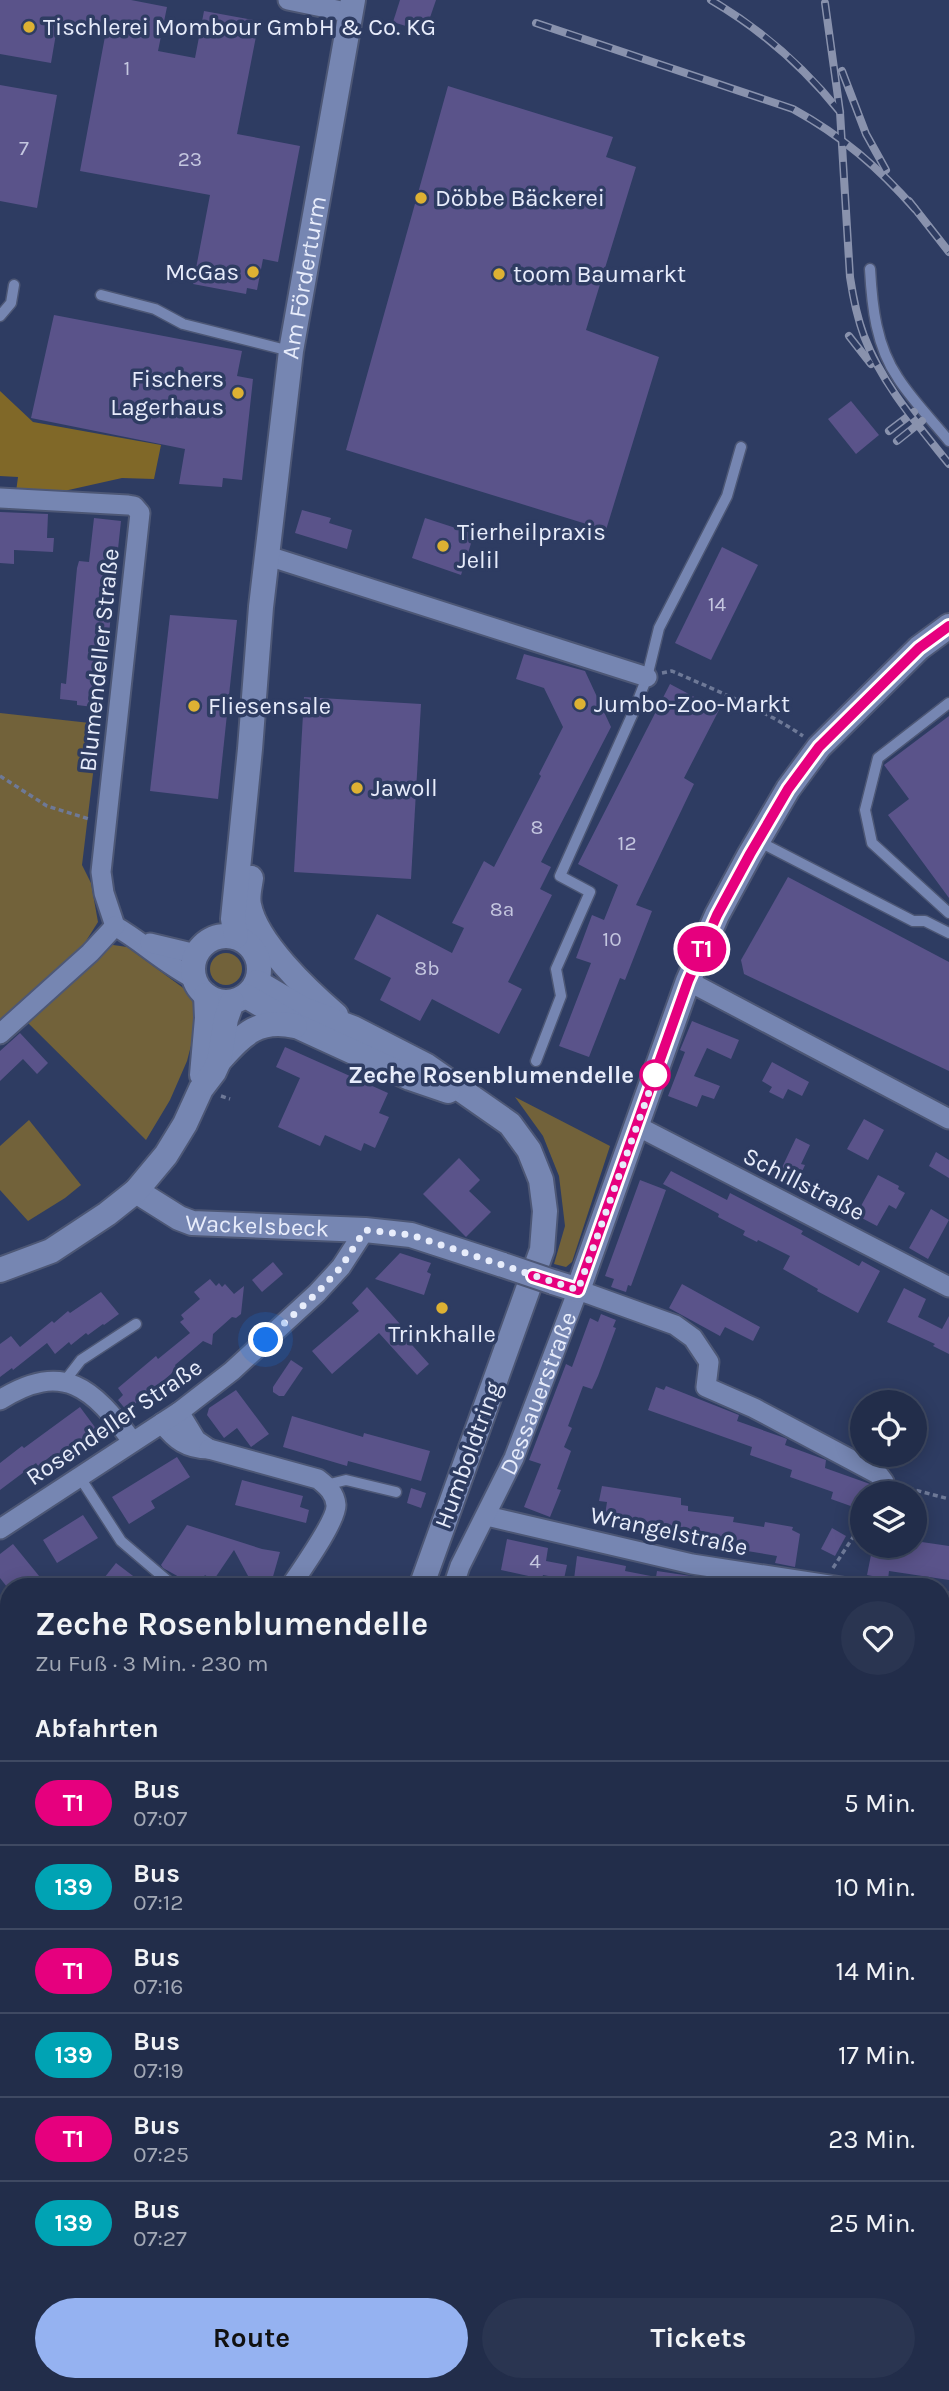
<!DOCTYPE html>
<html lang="de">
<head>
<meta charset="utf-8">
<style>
	:root { --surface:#222d4a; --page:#2a3551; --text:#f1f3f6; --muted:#a2a8b5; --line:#3f4962; --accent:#95b2f1 }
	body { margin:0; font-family:Karla,sans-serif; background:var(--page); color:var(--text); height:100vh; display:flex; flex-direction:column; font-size:26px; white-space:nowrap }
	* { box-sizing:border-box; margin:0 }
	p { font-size:23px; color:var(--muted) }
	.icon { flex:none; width:38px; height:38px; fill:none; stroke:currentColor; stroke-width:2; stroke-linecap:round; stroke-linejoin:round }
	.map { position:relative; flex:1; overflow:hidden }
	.side { position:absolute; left:0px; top:1578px; width:950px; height:814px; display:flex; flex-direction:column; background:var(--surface); border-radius:28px 28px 0 0; box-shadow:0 4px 18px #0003,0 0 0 2px var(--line) }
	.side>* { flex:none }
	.badge { padding:0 14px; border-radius:23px; font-size:24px; line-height:46px }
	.controls { position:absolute; left:850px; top:1390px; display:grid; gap:14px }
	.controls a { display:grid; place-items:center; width:77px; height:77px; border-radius:50%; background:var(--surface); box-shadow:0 4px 18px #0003,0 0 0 2px var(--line); font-size:35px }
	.you { position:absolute; width:35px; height:35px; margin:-18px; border:5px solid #fff; border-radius:50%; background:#1a73e8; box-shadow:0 0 0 10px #1a73e833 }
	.map>.badge { position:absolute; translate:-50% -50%; box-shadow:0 0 0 4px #fff }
	h2 { padding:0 35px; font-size:26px; line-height:63px }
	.round { display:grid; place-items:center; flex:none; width:74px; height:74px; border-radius:37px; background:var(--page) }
	.headline { display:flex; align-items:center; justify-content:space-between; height:119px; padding:0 35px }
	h1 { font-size:33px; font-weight:700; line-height:52px }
	.button { display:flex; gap:14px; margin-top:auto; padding:14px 35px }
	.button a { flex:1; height:80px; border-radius:42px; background:var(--accent); color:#111; font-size:28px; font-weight:700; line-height:80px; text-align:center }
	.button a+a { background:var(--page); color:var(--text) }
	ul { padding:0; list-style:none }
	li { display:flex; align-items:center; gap:21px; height:84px; padding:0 35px; border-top:2px solid var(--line) }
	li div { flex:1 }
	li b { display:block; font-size:26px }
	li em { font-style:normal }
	li .badge { min-width:77px; font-weight:700; text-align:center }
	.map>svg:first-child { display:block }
</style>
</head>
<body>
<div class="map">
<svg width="949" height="2391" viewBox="0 0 949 2391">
	<rect width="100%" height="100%" fill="#2e3c62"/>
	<g fill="#72623a">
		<polygon points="0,713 99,724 82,865 91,883 98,922 86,941 127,947 186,990 194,1003 195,1030 187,1061 170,1100 146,1140 23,1018 0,1026"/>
		<circle cx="226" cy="969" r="16"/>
		<polygon points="515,1097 610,1146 572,1262 566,1267 554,1264 565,1226 559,1176 543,1136"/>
		<polygon points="29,1120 81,1185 65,1198 28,1221 0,1190 0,1146"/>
	</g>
	<g fill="#806828">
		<polygon points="0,391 33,422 161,445 154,479 122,478 64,491 16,492 18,477 0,476"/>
		<polygon points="0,1794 9,1798 9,1837 0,1832"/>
		<polygon points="942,2300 949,2309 949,2391 902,2391 897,2384 942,2384"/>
	</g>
	<g fill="#5a538a">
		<polygon points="0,0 131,0 167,7 158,51 195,58 204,11 259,21 237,134 300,146 278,262 263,259 257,290 247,288 246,294 193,284 210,195 80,171 106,31 58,22 51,63 0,54"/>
		<polygon points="400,0 436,0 425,32 393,22"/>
		<polygon points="0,85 57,95 37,208 0,201"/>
		<polygon points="448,86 613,137 606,157 636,167 586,330 659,357 606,530 346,450"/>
		<polygon points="54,315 242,351 237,376 253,379 242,480 223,478 222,487 179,484 185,449 31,418"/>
		<polygon points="851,401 879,435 856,454 828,419"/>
		<polygon points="302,510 331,518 329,523 352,530 347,549 295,533"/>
		<polygon points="0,512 48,514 47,538 54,538 53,552 14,550 14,564 0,563"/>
		<polygon points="94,518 121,521 101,708 77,705 77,701 60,699 61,683 66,684 77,568 79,561 89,562"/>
		<polygon points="425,518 474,534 461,575 412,558"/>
		<polygon points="722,547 758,565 711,660 675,643"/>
		<polygon points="170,615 237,620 218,799 150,791"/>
		<polygon points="524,654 585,671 611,727 541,862 551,867 540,889 552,895 508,982 522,989 499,1034 432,999 420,1021 380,1000 391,978 354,959 377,914 452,953 464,928 452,923 484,861 494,867 541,776 539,774 563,727 544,688 516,679"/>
		<polygon points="670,684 719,710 684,778 694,784 636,905 652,911 625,980 620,978 589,1057 559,1046 591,963 576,958 592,915 604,920 618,885 578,864"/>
		<polygon points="304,697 421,704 411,879 294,872"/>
		<polygon points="949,716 949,898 888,815 909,799 884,765"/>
		<polygon points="788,877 949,962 949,1071 744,974 741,960"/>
		<polygon points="692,1021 739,1040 731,1059 707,1048 694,1076 720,1086 714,1099 702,1095 697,1107 668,1096 685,1052 680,1050"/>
		<polygon points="20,1033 48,1063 37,1074 23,1059 0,1081 0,1051"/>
		<polygon points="285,1047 388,1093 379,1113 389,1117 375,1148 364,1143 361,1151 325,1135 320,1146 278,1127 300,1078 276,1067"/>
		<polygon points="772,1062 809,1082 802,1096 788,1089 783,1099 769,1092 772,1087 762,1081"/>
		<polygon points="864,1119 884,1130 868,1160 847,1149"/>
		<polygon points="796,1138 810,1145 801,1164 805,1165 795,1187 777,1178"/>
		<polygon points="936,1152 949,1160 949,1178 929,1166"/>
		<polygon points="459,1158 480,1180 469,1191 491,1212 466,1237 423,1194"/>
		<polygon points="671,1171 727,1200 730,1193 803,1231 801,1234 859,1266 862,1261 880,1271 858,1313 817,1291 818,1289 783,1269 790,1256 758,1240 757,1242 743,1235 745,1231 718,1217 719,1214 663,1184"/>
		<polygon points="878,1175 899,1186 898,1189 905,1193 896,1209 889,1205 877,1226 856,1215"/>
		<polygon points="640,1180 666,1190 631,1286 628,1285 626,1292 611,1287 614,1279 605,1276"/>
		<polygon points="931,1209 949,1220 928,1259 909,1248"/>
		<polygon points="400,1253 431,1263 427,1272 431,1274 424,1295 375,1279"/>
		<polygon points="273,1262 283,1274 262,1292 252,1280"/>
		<polygon points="210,1279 216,1286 219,1283 222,1287 225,1284 234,1294 244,1286 241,1314 236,1318 232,1317 213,1334 212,1345 203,1341 175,1365 176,1367 171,1374 127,1411 118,1400 123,1395 118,1388 156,1356 158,1359 190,1333 180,1322 184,1319 181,1315 200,1299 194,1292"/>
		<polygon points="682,1284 760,1327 753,1341 725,1327 720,1336 669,1308"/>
		<polygon points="367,1287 408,1333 404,1336 429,1364 417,1375 379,1333 332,1374 312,1351 359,1311 352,1303"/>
		<polygon points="904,1288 926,1299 918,1317 942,1329 949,1316 949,1354 933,1346 935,1344 887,1322"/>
		<polygon points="101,1292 119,1314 104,1325 103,1324 88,1335 86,1333 71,1345 69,1342 55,1354 47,1343 13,1370 12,1368 0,1377 0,1344 11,1336 20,1347 52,1321 54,1323 68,1311 70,1313"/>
		<polygon points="601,1314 616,1320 613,1327 616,1328 598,1376 592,1389 583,1386 568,1426 572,1428 564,1447 571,1451 557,1489 561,1490 550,1517 524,1507 541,1464 529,1460 566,1364 572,1367 590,1318 598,1322"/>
		<polygon points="291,1360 303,1368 284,1396 279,1396 273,1392 273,1387"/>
		<polygon points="666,1386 739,1415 737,1421 782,1437 787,1439 785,1445 826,1460 825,1468 870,1484 878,1493 863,1493 863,1507 860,1506 859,1509 831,1499 833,1492 790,1477 792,1470 750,1455 752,1447 648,1410 656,1387 664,1390"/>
		<polygon points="236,1390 269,1434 251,1447 237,1428 224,1438 207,1415 209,1408"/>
		<polygon points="80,1407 97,1430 58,1459 53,1459 51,1456 38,1466 36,1463 0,1490 0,1463 22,1446 24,1448"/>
		<polygon points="292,1416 363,1437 364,1433 430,1451 421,1481 348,1461 347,1466 283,1447"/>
		<polygon points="177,1457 190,1477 151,1501 155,1508 129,1524 112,1497"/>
		<polygon points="242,1480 303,1496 300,1507 309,1510 306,1523 235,1505"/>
		<polygon points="602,1486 681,1498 681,1505 688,1506 688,1511 734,1517 733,1522 764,1527 765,1522 793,1527 792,1530 800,1534 795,1567 775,1563 777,1556 729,1548 730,1545 684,1537 685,1528 605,1515 607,1502 599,1501"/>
		<polygon points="411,1488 426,1493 421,1508 407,1503"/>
		<polygon points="83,1515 98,1538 57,1563 43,1540"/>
		<polygon points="187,1525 262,1549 280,1552 270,1587 254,1587 234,1550 213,1581 205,1575 197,1587 163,1568 161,1565"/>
		<polygon points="832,1528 846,1536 835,1556 821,1549"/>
		<polygon points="507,1539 548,1548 546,1561 567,1565 564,1579 543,1575 542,1579 501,1570"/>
		<polygon points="915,1541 949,1546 949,1580 889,1571 888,1579 867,1575 873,1545 915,1545"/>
		<polygon points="13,1544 48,1587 7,1587 0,1578 0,1554"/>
		<polygon points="577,1556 626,1566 625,1571 656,1577 657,1571 718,1580 718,1587 626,1587 574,1579"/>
		<polygon points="116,1563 137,1579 130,1587 97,1587"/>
	</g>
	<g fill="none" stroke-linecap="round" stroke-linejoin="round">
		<g stroke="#4d5775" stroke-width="13">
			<g id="service">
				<path d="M870,269C872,306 876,346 898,378C912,400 932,420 949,441"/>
				<polyline points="101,295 155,309 183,324 290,351"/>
				<polyline points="0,316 11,303 14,285"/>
				<polyline points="949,703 878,758 865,810 872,843 949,913"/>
				<polyline points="758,841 913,921 925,921 949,933"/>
				<polyline points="536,1061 561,996 556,969 590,892 560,876 633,713 647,677 659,628 727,496 741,447"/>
				<polyline points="64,1382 81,1360 136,1324"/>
				<polyline points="79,1476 121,1541 169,1582"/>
				<polyline points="326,1485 346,1480 396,1492"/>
				<polyline points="942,1743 949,1745"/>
				<polyline points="948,2245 949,2244"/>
			</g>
		</g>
		<g stroke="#4d5775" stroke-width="23">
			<g id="minor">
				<polyline points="288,0 351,13"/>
				<path d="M0,498L128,505L134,506L140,513L101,872L104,893L115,926C143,942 166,965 195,979"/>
				<polyline points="268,556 647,677"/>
				<polyline points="150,943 196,954"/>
				<polyline points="688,981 949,1119"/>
				<polyline points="0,1034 90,953 115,926"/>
				<polyline points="637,1126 949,1287"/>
				<path d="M0,1400C63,1360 93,1388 132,1441"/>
				<path d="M162,1423C175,1440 187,1449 209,1449L196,1440L179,1412"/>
				<path d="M209,1449L318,1479C327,1486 335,1493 336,1505C337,1520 300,1572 290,1587"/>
				<polyline points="487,1516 692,1564 842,1587"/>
				<polyline points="0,1529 179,1412 232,1371 317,1293 341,1267 365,1230"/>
				<path id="s1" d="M453,1587L460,1566L514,1458L578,1290L675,1325L693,1338L709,1362L706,1387L754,1408L878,1474L884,1482"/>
				<polyline points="942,1602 949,1603"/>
				<polyline points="942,1858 949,1856"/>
			</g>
		</g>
		<g stroke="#4d5775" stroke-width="28">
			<g id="tertiary">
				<path d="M251,878C250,886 247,896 249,905C256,942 308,991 336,1015"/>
				<circle cx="226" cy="969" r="33"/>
				<path id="s2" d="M236,936L233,919L250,749L261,607L291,351L353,0"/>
				<polyline points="257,982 303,1009 353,1028 427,1066 510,1124 529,1150 541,1180 545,1211 542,1250 421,1587"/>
				<polyline points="246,996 299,1027 410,1078 448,1091"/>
				<path d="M219,1061C243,1035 257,1018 295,1026"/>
				<polyline points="202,1075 207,1018 206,995"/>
				<path id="s3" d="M136,1191L179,1218L192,1223L365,1230L411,1235L503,1265"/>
				<polyline points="0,1270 51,1251 107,1214 136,1191 166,1155 185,1124 201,1089 214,1072 219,1061 226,1019 232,1002"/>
				<polyline points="553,1282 578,1290 688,981 717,915 750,854 788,789 819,747 919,648 949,626"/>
				<polyline points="0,1849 9,1854"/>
				<polyline points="726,2384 731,2391"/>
			</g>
		</g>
		<g stroke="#4d5775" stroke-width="38">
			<g id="motorway">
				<polyline points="0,1687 9,1693"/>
				<polyline points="0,1764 9,1768"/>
				<polyline points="790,2384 796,2391"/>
				<polyline points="868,2384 874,2391"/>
			</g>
		</g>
		<g stroke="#6e7997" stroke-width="3.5" stroke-dasharray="5 3.5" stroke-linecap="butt">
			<path d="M662,673L672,671C717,691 763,709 803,736"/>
			<polyline points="0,776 47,806 89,819"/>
			<polyline points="221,1096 230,1099"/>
			<polyline points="900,1486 949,1499"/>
			<polyline points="833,1568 863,1522"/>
		</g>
		<use href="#service" stroke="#7686b2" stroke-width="10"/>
		<use href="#minor" stroke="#7686b2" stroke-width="19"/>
		<use href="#tertiary" stroke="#7686b2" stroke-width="24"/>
		<use href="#motorway" stroke="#c96a5f" stroke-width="35"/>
		<g stroke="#8992ad" stroke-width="8">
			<g id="rail">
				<path d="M711,0C762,30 803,66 840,112"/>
				<path d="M825,3L840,112L850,277C853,297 857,317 864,336C882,384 917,424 949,464"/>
				<path d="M536,23L793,109C842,136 878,167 915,209"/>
				<polyline points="842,71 866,134 886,170"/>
				<polyline points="909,201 949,252"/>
				<polyline points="849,336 871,364"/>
				<polyline points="889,431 914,412"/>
				<polyline points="897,441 922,421"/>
				<polyline points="0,1740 9,1744"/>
				<polyline points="813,2384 819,2391"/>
				<polyline points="846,2384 852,2391"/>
			</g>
		</g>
		<use href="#rail" stroke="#2e3c62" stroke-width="5" stroke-dasharray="16" stroke-linecap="butt"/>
		<g stroke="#4d5775" stroke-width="28" stroke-linecap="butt">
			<polyline id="tertiary-bridge" points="503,1265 553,1282"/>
		</g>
		<use href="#tertiary-bridge" stroke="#7686b2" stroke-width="24"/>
	</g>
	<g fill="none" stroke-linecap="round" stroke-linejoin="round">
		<g stroke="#fff" stroke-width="16">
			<polyline id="line" points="533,1276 578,1290 688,981 717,915 750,854 788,789 819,747 919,648 949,626"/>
		</g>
		<use href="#line" stroke="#e6007e" stroke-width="10"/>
		<polyline stroke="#e7ecfb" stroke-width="7" stroke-dasharray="0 12.6" points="266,1340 317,1293 341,1267 365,1230 411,1235 578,1290 657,1070 655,1075"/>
	</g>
	<g fill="#ddb133" stroke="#2e3c62" stroke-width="2.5">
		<circle cx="29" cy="27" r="7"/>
		<circle cx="421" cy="198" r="7"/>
		<circle cx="253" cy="272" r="7"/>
		<circle cx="499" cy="274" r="7"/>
		<circle cx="238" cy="393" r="7"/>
		<circle cx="443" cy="546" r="7"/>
		<circle cx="580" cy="704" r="7"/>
		<circle cx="194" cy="706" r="7"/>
		<circle cx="357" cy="788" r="7"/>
		<circle cx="442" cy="1308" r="7"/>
	</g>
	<circle fill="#fff" stroke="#e6007e" stroke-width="3.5" cx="655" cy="1075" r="14"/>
	<g text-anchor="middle" stroke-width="7" stroke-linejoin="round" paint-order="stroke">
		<g font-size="21" fill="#c4c6df">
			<text x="127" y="75">1</text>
			<text x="24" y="155">7</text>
			<text x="190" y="166">23</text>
			<text x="717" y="611">14</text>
			<text x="537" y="834">8</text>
			<text x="627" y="850">12</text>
			<text x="502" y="916">8a</text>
			<text x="612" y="946">10</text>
			<text x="427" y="975">8b</text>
			<text x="535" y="1568">4</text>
		</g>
		<g font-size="24" fill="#e7ecfb" stroke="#2e3c62" text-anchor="start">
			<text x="43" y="35">Tischlerei Mombour GmbH &amp; Co. KG</text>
			<text x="435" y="206">Döbbe Bäckerei</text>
			<text x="239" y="280" text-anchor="end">McGas</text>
			<text x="513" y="282">toom Baumarkt</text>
			<text x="224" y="387" text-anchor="end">Fischers<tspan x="224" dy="28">Lagerhaus</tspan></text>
			<text x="457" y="540">Tierheilpraxis<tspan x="457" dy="28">Jelil</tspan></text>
			<text x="594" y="712">Jumbo-Zoo-Markt</text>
			<text x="208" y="714">Fliesensale</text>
			<text x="371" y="796">Jawoll</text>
			<text x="442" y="1342" text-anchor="middle">Trinkhalle</text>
		</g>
		<g font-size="24" fill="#e7ecfb" stroke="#2e3c62">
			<text dy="8" stroke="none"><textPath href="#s2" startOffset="663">Am Förderturm</textPath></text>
			<text transform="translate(99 660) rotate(-84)" y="8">Blumendeller Straße</text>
			<text transform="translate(804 1184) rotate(27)" y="8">Schillstraße</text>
			<text dy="8" stroke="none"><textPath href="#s3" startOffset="130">Wackelsbeck</textPath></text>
			<text dy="8" stroke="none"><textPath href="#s1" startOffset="212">Dessauerstraße</textPath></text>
			<text transform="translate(114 1422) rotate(-34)" y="8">Rosendeller Straße</text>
			<text transform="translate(468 1455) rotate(-70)" y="8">Humboldtring</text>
			<text transform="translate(669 1531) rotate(12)" y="8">Wrangelstraße</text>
		</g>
		<g font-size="24" font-weight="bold" fill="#e7ecfb" stroke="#2e3c62" text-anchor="end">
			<text x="634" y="1083">Zeche Rosenblumendelle</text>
		</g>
	</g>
</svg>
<div class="controls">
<a><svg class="icon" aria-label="locate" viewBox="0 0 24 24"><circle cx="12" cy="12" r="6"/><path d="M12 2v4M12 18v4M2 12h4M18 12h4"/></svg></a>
<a><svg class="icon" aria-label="layers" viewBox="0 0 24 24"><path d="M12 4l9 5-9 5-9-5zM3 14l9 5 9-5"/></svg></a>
</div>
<div class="you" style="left:266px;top:1340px"></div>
<b class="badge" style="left:702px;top:949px;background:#e6007e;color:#fff">T1</b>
<section class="side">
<div class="headline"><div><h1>Zeche Rosenblumendelle</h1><p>Zu Fuß · 3 Min. · 230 m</p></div><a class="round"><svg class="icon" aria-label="heart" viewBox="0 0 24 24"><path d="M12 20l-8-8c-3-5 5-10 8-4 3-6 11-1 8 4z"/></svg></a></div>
<h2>Abfahrten</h2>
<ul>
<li><span class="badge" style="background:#e6007e;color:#fff">T1</span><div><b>Bus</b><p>07:07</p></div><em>5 Min.</em></li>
<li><span class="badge" style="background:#00a3b4;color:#fff">139</span><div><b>Bus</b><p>07:12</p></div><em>10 Min.</em></li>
<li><span class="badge" style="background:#e6007e;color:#fff">T1</span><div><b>Bus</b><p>07:16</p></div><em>14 Min.</em></li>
<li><span class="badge" style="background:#00a3b4;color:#fff">139</span><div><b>Bus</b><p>07:19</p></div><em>17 Min.</em></li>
<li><span class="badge" style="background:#e6007e;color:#fff">T1</span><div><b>Bus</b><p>07:25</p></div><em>23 Min.</em></li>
<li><span class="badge" style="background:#00a3b4;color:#fff">139</span><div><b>Bus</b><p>07:27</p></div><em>25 Min.</em></li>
</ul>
<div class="button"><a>Route</a><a>Tickets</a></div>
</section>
</div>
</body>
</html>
